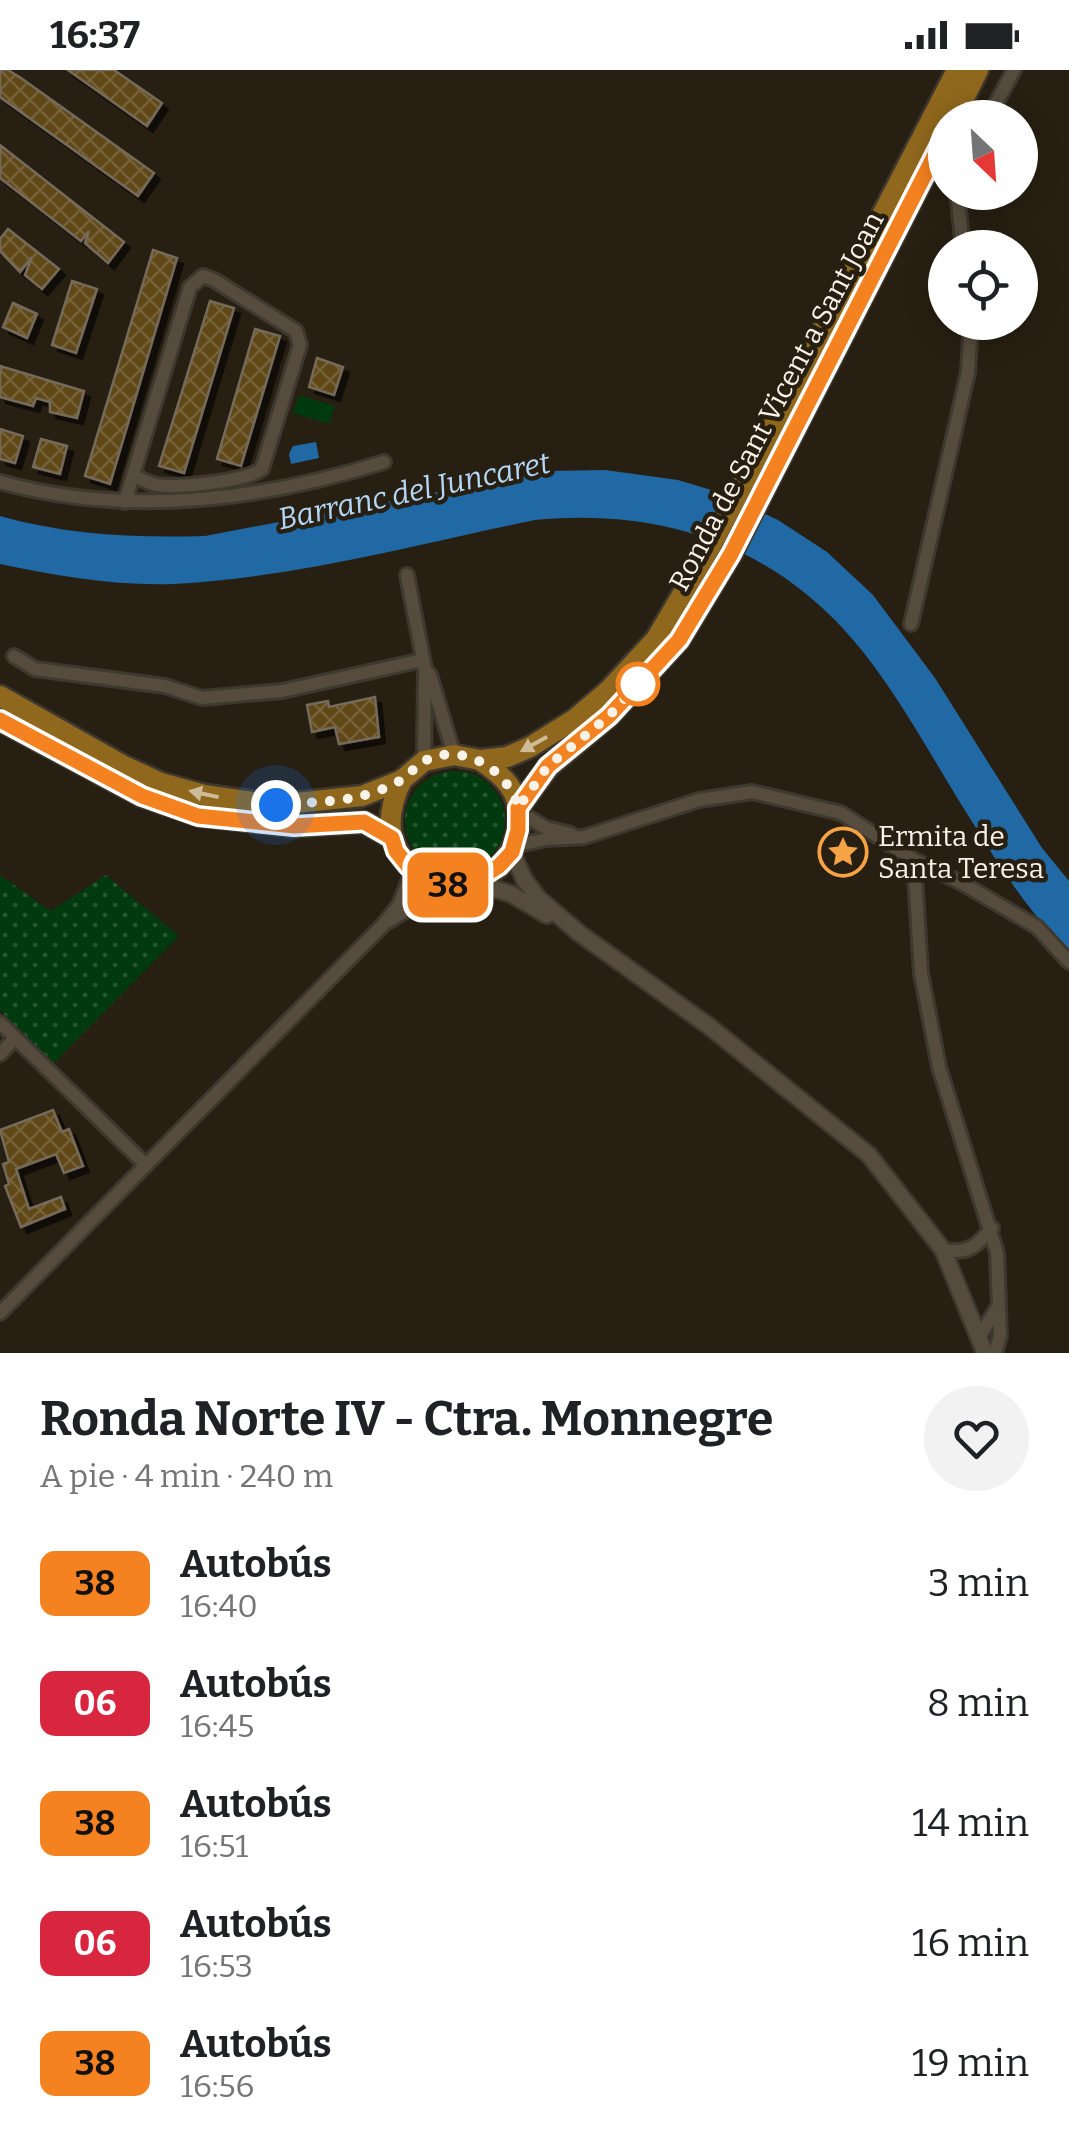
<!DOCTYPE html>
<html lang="es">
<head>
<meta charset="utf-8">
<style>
	:root { --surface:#fff; --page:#f2f2f2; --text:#202124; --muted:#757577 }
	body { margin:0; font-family:Bitter,serif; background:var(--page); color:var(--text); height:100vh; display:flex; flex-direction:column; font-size:38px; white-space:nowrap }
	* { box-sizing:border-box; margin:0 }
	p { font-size:32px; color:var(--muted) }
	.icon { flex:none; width:55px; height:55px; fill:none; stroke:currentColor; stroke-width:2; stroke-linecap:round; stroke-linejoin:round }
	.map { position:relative; height:1283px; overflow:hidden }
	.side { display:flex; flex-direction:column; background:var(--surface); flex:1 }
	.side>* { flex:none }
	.badge { padding:0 20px; border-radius:15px; font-size:35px; line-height:65px }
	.needle { width:65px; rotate:155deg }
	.tools { position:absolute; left:928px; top:30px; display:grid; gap:20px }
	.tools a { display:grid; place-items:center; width:110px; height:110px; border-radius:50%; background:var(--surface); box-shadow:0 5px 25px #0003; font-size:50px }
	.you { position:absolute; width:50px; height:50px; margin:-25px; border:8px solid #fff; border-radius:50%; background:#1a73e8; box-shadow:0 0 0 15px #1a73e833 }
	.map>.badge { position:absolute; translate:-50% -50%; box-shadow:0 0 0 5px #fff }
	.round { display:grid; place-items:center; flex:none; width:105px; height:105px; border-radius:52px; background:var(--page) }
	.overview { display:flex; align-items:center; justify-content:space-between; height:170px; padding:0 40px }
	h1 { font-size:48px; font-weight:700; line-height:75px }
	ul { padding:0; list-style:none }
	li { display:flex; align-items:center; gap:30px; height:120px; padding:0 40px }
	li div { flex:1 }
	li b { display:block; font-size:38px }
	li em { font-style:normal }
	li .badge { min-width:110px; font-weight:700; text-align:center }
	.status { display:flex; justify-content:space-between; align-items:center; height:70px; padding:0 50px; background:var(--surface); direction:ltr }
	.status svg { height:28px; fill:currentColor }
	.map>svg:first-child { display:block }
</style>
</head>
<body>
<div class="status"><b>16:37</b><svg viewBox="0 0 49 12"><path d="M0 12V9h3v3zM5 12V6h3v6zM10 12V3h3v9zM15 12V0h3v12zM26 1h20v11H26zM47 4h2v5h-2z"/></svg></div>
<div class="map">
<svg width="1069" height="1283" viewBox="0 0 1069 1283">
	<defs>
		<pattern id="grass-dots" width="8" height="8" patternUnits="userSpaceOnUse" patternTransform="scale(2.5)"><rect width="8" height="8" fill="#003a0e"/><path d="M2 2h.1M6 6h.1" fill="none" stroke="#265731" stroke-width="1.8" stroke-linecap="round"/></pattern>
		<pattern id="building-cross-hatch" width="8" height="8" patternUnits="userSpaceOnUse" patternTransform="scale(2.5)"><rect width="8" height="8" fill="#5e4717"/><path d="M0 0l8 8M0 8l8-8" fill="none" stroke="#766239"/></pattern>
		<filter id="shadow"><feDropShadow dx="6" dy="6" stdDeviation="0" flood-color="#0009"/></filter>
	</defs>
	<rect width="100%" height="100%" fill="#271f11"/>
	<g fill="url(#grass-dots)">
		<circle cx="455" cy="751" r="50"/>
		<polygon points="0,805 51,841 106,805 179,866 54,993 0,940"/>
	</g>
	<polygon fill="#003a0e" points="299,325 335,336 329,354 293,343"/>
	<g fill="#2069a4">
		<polygon points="316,372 319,388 291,394 289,384 293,376"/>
		<path d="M605,400L678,410L718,422L778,450L827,482L873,525L935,608L1042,778L1069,811V881C1024,839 993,785 961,734C919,666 879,588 819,535C739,463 640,440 535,450C417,474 295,508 174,514C116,516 57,506 0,494V446C67,465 135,468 205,466L549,401Z"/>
	</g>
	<g fill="url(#building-cross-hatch)" stroke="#746b5b" stroke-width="2.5" filter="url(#shadow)">
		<polygon points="0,0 8,0 21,8 154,103 138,126 0,27"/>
		<polygon points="68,0 114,0 162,33 147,56"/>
		<polygon points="0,75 124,172 108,193 85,173 89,161 81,171 0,108"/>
		<polygon points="8,159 59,199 42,219 25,205 32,187 20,202 0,181 0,169"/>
		<polygon points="153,180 177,188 110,414 85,406"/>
		<polygon points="72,211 97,219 76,283 52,275"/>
		<polygon points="210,231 234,238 184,403 159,396"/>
		<polygon points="13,233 37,244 27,268 3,257"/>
		<polygon points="255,259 280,266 241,396 217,389"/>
		<polygon points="317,288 343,297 334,325 309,317"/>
		<polygon points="0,296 84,321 77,348 50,342 50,332 36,328 33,336 0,327"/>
		<polygon points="0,359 23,366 15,393 0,389"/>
		<polygon points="41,369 67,376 60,404 33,397"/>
		<polygon points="375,627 379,667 339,674 335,657 312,662 307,635 328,631 329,637"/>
		<polygon points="53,1040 62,1062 69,1059 83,1096 64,1103 56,1084 16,1099 29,1139 61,1127 65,1139 21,1157 5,1116 9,1114 3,1094 9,1092 0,1060"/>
	</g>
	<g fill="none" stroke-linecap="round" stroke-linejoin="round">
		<g stroke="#3e382f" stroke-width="18">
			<g id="minor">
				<polyline points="988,48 1014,0"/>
				<polyline points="957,122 963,178"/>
				<path d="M0,412C127,447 259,431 384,392"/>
				<path d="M125,432L133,405L190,217L203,206L214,210L296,261L300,275L262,399C244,412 178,418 156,415C148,413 141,409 133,405"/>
				<polyline points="407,505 425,599 430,605 454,685"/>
				<polyline points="911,554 968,302 971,252"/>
				<polyline points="14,586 35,599 165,616 202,628 282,621 423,590"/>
				<polyline points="424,691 425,602"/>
				<polyline points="519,742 546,758 571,764"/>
				<polyline points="514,776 546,769 584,767 699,730 752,722 841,743 914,790 962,813 1037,857 1069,892"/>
				<polyline points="914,790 921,903 939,997 997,1183 1000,1266 995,1283"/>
				<polyline points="389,851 447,815"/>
				<polyline points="0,953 145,1094"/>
				<polyline points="0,984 15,968"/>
				<path d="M943,1180C968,1184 976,1177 992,1158"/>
				<polyline points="0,1243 383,855 399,835 413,800"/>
				<polyline points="980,1265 998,1237"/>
			</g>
		</g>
		<g stroke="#3e382f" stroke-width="20">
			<g id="tertiary">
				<polyline points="512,782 524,809 538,828 579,863 710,957 869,1085 943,1180 985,1283"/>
				<polyline points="473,812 511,824 547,845"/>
			</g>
		</g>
		<g stroke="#3e382f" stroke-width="25">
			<g id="primary">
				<polyline points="954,48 978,0"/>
				<polyline points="0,626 122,695 161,713 204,725 276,735 362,726 402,710 424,691 454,685 480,690 507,687 530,677 575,649 608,621 656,569 712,474 957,0"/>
				<polyline points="0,650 142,726 198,745 294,756 364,752 392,768"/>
				<path d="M402,710C347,821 511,854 519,751C521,722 503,705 480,690"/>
				<polyline points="518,738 548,697 609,646 679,570 731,484 945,65"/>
			</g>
		</g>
		<use href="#minor" stroke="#554c3d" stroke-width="12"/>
		<use href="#tertiary" stroke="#554c3d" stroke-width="15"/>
		<use href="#primary" stroke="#90681d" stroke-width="20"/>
	</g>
	<defs><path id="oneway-solid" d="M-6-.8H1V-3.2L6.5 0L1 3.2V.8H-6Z" transform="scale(2.5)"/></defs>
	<g fill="#cebb97">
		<use href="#oneway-solid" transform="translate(534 674) rotate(151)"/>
		<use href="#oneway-solid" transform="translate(204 724) rotate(-168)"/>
	</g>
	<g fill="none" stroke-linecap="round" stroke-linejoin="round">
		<g stroke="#fff" stroke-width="22">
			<polyline id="line" points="0,650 142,726 198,746 294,756 364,752 392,768 396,781 408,796 425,809 447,815 473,812 499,796 512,782 518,760 518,738 548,696 609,646 679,570 731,484 945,65"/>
		</g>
		<use href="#line" stroke="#f58220" stroke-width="15"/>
		<path stroke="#f8f2e9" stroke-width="10" stroke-dasharray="0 18" d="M276,735C304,732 334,733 361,726C374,723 393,716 404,708C410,704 415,697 421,693C459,669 509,699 518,738L548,696L609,646L638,614"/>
	</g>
	<defs>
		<g id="sight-ring" transform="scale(2.5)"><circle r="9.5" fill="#271f11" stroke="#f5a345" stroke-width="1.5"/><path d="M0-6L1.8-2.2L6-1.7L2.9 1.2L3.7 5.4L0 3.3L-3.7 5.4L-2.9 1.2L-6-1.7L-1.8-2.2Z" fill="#f5a345"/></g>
	</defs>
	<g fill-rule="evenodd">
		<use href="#sight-ring" x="843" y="782"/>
	</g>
	<circle fill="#fff" stroke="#f58220" stroke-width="5" cx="638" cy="614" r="20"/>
	<g text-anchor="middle" stroke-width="9" stroke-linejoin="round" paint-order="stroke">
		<g font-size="28" fill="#f8f2e9" stroke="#271f11">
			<text transform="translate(776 331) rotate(-62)" y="10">Ronda de Sant Vicent a Sant Joan</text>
		</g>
		<g font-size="28" fill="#f8f2e9" stroke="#271f11" text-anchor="start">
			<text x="878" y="776">Ermita de<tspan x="878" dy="32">Santa Teresa</tspan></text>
		</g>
		<g font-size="30" font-style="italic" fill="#b4d6f7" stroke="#271f11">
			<text transform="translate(414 421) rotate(-12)" y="10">Barranc del Juncaret</text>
		</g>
	</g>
</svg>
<div class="tools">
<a><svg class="needle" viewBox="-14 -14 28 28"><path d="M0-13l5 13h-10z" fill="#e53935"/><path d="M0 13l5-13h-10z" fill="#757577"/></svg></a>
<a><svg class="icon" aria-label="locate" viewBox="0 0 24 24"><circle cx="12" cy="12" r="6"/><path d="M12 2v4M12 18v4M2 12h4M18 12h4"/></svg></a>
</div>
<div class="you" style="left:276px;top:735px"></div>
<b class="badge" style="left:448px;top:815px;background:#f58220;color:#111">38</b>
</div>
<section class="side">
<div class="overview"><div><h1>Ronda Norte IV - Ctra. Monnegre</h1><p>A pie · 4 min · 240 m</p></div><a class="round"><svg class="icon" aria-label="heart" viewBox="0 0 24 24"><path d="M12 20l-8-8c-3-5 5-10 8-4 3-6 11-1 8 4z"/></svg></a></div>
<ul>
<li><span class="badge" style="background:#f58220;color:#111">38</span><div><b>Autobús</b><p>16:40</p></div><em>3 min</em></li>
<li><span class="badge" style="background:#d7263d;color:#fff">06</span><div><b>Autobús</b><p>16:45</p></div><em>8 min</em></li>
<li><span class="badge" style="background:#f58220;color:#111">38</span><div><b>Autobús</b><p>16:51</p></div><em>14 min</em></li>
<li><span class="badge" style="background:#d7263d;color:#fff">06</span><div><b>Autobús</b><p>16:53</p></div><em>16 min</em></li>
<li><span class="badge" style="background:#f58220;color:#111">38</span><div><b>Autobús</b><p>16:56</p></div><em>19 min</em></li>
</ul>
</section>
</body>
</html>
